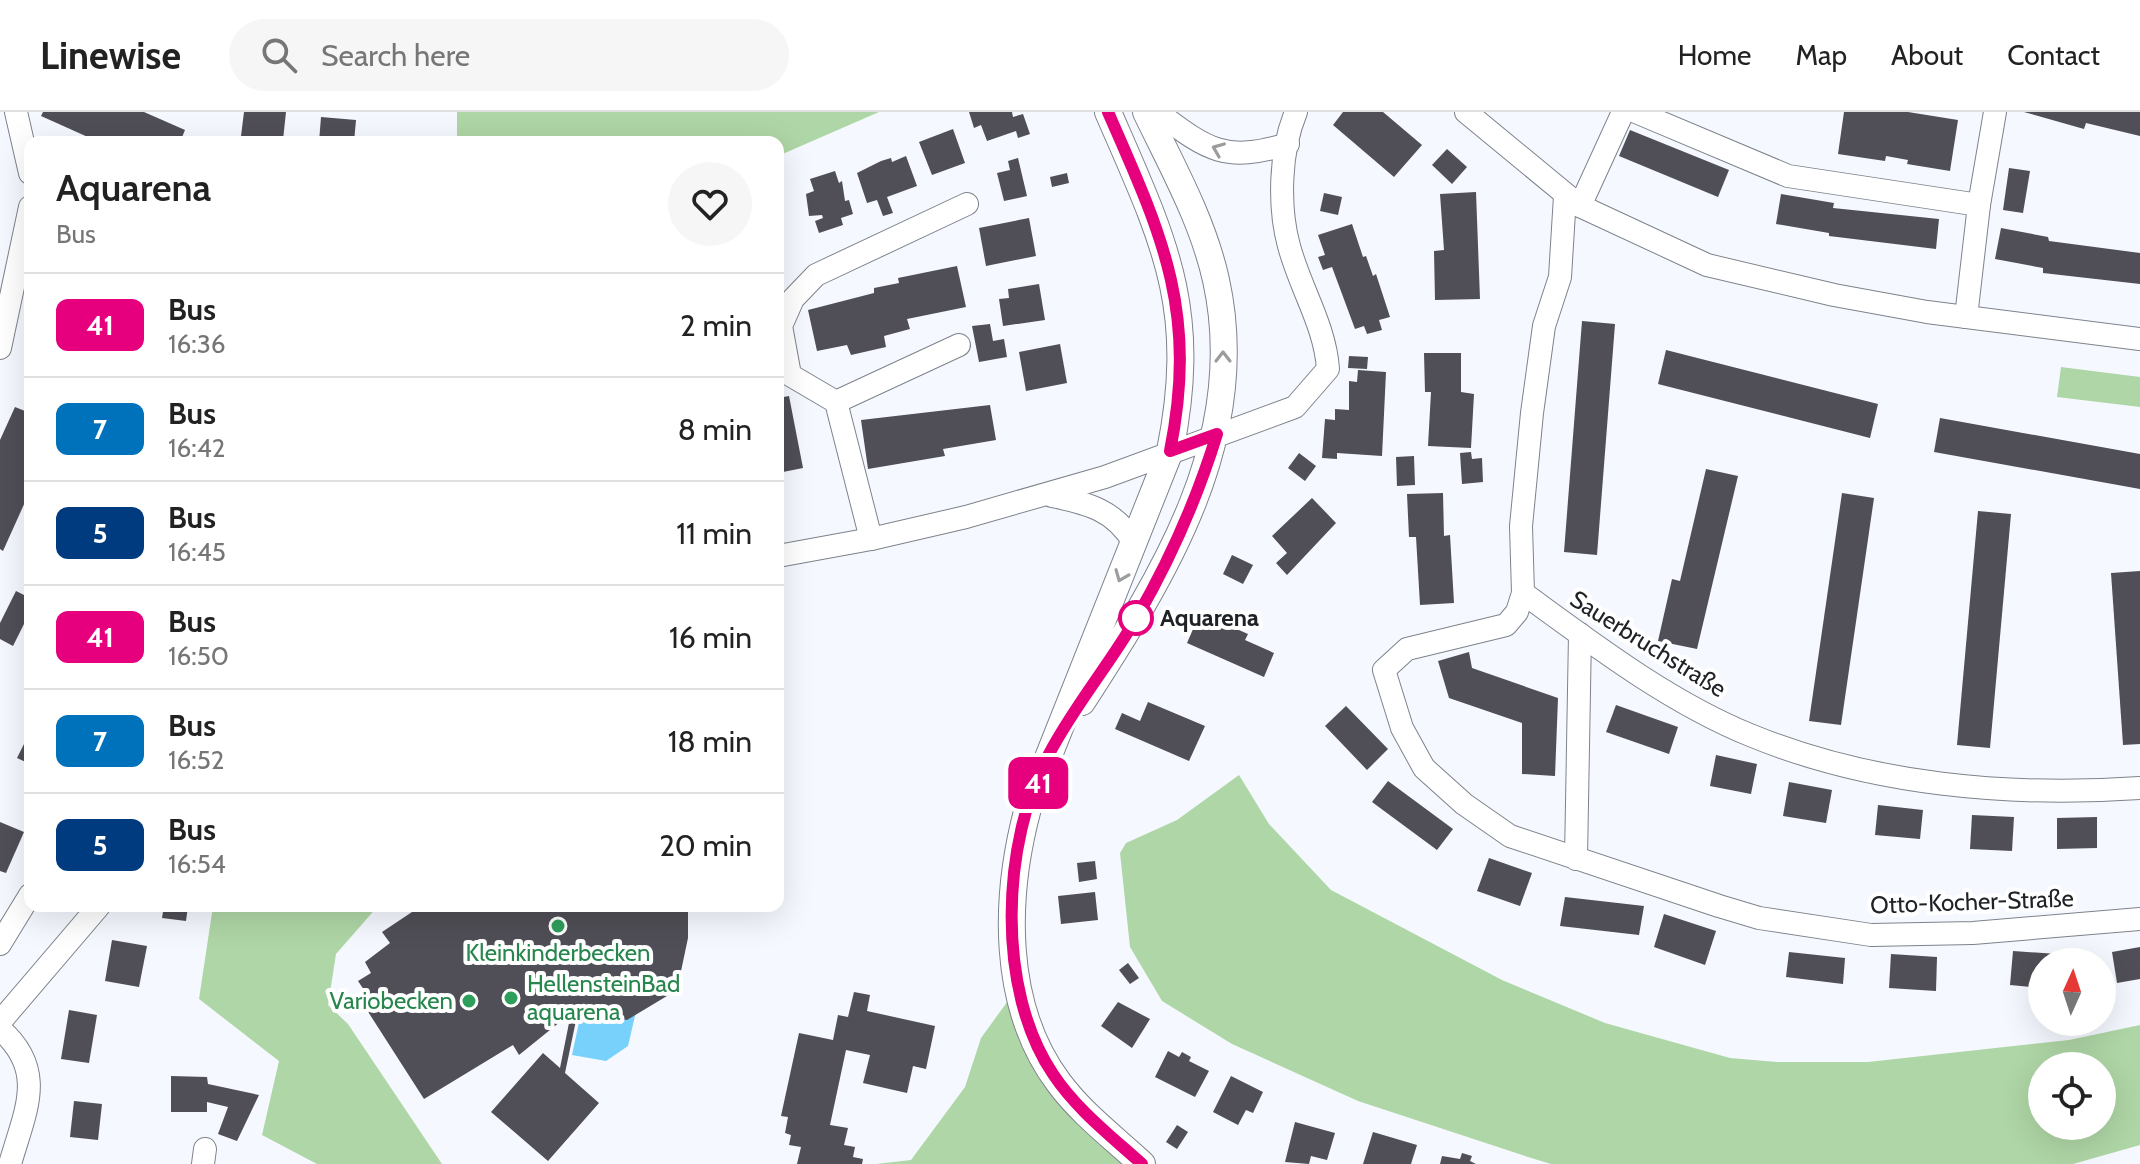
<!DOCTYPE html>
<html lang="en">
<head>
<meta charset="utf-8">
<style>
	:root { --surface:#fff; --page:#f6f6f6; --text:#222; --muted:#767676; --line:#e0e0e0 }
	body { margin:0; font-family:Cabin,sans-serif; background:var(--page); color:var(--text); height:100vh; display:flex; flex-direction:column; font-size:30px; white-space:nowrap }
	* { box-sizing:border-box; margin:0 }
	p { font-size:26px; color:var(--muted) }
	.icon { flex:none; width:44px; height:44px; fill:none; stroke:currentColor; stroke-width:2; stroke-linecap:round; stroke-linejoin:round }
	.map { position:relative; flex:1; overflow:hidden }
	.sheet { position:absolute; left:24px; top:24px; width:760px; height:776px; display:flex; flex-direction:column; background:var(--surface); border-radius:16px; box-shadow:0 8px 32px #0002 }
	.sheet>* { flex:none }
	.badge { padding:0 16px; border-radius:12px; font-size:28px; line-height:52px }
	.needle { width:52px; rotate:3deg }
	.tools { position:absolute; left:2028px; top:836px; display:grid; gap:16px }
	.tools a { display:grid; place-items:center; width:88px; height:88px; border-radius:50%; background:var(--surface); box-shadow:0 8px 32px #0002; font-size:40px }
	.map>.badge { position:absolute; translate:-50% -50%; box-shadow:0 0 0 4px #fff }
	.round { display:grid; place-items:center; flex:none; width:84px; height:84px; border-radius:42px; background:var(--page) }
	.summary { display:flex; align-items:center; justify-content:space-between; height:136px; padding:0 32px }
	h1 { font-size:38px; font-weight:600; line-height:60px }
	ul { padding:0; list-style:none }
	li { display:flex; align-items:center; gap:24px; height:104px; padding:0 32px; border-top:2px solid var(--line) }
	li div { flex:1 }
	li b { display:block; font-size:30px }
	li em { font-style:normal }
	li .badge { min-width:88px; font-weight:700; text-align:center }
	header { display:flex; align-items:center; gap:48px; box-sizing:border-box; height:112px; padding:0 40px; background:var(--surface); border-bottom:2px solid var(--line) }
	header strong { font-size:38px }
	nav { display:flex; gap:44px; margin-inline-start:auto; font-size:28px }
	.search { width:560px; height:72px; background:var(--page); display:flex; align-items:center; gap:20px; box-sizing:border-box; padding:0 28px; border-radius:44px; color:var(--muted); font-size:30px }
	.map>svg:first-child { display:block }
</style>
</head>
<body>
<header>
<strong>Linewise</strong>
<div class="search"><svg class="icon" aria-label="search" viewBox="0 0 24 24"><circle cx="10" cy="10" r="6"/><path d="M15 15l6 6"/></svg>Search here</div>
<nav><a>Home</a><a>Map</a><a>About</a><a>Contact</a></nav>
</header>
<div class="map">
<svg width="2140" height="1052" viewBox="0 0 2140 1052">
	<rect width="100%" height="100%" fill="#f5f9ff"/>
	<g fill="#afd6a6" fill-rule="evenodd">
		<polygon points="457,0 879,0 778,44 778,30 457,30"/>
		<polygon points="2061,255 2140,265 2140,295 2057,285"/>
		<path d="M1239,663L1269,712L1331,778L1502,868L1605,911L1730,946L1777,950H1868L2069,928L2140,913V1033L2073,1052H1551L1528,1045L1358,989L1232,932L1162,889L1130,835L1120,741L1126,731L1177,708ZM2102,954V1014H2042V954Z"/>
		<polygon points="213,794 378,794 336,842 328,893 348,912 442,1052 317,1052 262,1023 279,949 199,887"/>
		<polygon points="1018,875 1036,935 1142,1052 876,1052 911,1048 965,975 981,926"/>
	</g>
	<polygon fill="#78d1fa" points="629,889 638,891 628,934 606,949 572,943 581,901 624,910"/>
	<g fill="#504e56">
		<polygon points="43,0 144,0 185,18 180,30 99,30 41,4"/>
		<polygon points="244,0 286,0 283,28 241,24"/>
		<polygon points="969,0 1012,0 1013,5 1023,2 1030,22 1018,26 1016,19 987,29 981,13 974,16"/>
		<polygon points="1343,0 1383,0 1422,33 1394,65 1333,13"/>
		<polygon points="1844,0 1908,0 1958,8 1950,59 1907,52 1908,48 1886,44 1885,49 1838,42"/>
		<polygon points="2024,0 2140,0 2140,24 2086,11 2084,17"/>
		<polygon points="321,5 356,8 354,30 319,30"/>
		<polygon points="953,17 965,51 932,63 919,30"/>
		<polygon points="1630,18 1729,58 1718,85 1619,44"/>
		<polygon points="1447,37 1467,55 1452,72 1432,53"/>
		<polygon points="906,44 917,74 887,85 893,101 883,104 877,88 867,91 857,61 881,49 891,46 892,50"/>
		<polygon points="1018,46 1027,84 1004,89 997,61 1010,58 1008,49"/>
		<polygon points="2009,56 2030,59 2023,101 2003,98"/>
		<polygon points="835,59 839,71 842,69 845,89 849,88 853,102 841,106 843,113 819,121 815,109 823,106 822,103 809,104 806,82 814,79 810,67"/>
		<polygon points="1067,61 1069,71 1052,75 1050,65"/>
		<polygon points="1476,80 1480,187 1435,188 1434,139 1444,138 1440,82"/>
		<polygon points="1324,81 1342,85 1338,103 1320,99"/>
		<polygon points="1781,82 1834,91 1833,96 1939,107 1936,137 1829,124 1829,121 1776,112"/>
		<polygon points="1029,106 1036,144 986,154 979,116"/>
		<polygon points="1352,112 1363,145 1366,144 1373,164 1376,162 1390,205 1379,208 1382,218 1367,222 1364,214 1355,217 1332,155 1323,158 1318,145 1325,143 1318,123"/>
		<polygon points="2001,116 2048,125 2049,129 2140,141 2140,172 2043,161 2043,156 1995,147"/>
		<polygon points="957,154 966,195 907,207 910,217 884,224 886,235 851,243 847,233 817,239 808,198 874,181 874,176 899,171 898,166"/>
		<polygon points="1039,172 1045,208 1003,214 999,187 1009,186 1008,177"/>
		<polygon points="1582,209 1615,212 1597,443 1564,440"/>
		<polygon points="990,212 993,229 1004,227 1007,245 979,250 972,214"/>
		<polygon points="1060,232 1067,271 1026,279 1019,240"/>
		<polygon points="1666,238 1878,292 1870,326 1658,272"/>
		<polygon points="1424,241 1461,241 1461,280 1474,282 1471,336 1428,334 1431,280 1425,280"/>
		<polygon points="1349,244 1368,245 1367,257 1348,256"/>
		<polygon points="1358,258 1386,260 1382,344 1337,341 1337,347 1322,346 1325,307 1335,308 1335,297 1349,298 1349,269 1357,270"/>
		<polygon points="789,284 803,356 778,361 778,286"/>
		<polygon points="990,293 996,328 943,337 945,344 868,357 861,308"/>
		<polygon points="15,295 30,301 30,379 3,439 0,437 0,328"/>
		<polygon points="1940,306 2140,342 2140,377 1934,340"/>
		<polygon points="1471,340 1472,347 1482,346 1483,370 1462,372 1460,341"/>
		<polygon points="1299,341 1316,354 1305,369 1288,356"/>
		<polygon points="1414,344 1415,373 1397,374 1396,345"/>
		<polygon points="1706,357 1738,364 1697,537 1658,529 1672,467 1680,469"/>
		<polygon points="1443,381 1444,424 1450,423 1454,491 1420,493 1416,425 1409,425 1407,382"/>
		<polygon points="1842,381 1874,386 1841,613 1809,609"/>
		<polygon points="1312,386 1336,411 1287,463 1276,451 1287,441 1272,424"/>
		<polygon points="1978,399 2011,402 1990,636 1957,633"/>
		<polygon points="1232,443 1253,453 1243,472 1223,462"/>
		<polygon points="2140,459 2140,632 2123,633 2111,461"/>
		<polygon points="16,479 30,486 30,500 13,534 0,527 0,511"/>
		<polygon points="1200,501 1248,522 1245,528 1274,541 1264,565 1187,531"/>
		<polygon points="1469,540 1472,556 1558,586 1555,664 1522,662 1522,611 1449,586 1438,549"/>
		<polygon points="1148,590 1205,614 1189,649 1115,617 1122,601 1140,609"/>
		<polygon points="1616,593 1678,615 1669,642 1606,620"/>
		<polygon points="1346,594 1388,637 1367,658 1325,614"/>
		<polygon points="30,620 30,652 17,646"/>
		<polygon points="1716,643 1757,652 1751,682 1710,674"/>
		<polygon points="1388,669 1453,717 1437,738 1372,690"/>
		<polygon points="1789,670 1832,678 1826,711 1783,704"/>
		<polygon points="1878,693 1923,698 1920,727 1875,723"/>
		<polygon points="1972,703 2014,705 2012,739 1970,737"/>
		<polygon points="2097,705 2097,736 2057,737 2057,706"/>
		<polygon points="0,710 24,720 6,761 0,759"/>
		<polygon points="1489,746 1532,761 1520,794 1477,779"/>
		<polygon points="1095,749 1097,767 1079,770 1077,751"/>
		<polygon points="1095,780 1098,808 1061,812 1058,784"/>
		<polygon points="1565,785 1644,794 1639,823 1560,814"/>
		<polygon points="164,794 188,794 186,809 162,806"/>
		<polygon points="421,794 688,795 688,826 677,878 627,908 578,899 565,961 599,991 548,1049 491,1000 543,941 560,956 571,901 519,943 513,933 424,987 365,895 357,901 351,892 366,881 358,869 371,861 365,850 390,831 382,820"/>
		<polygon points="1664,802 1716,819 1705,853 1654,835"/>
		<polygon points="112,828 147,834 139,875 105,869"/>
		<polygon points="2140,835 2140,867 2117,871 2112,840"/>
		<polygon points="2013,839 2057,842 2056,850 2042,850 2042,876 2010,873"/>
		<polygon points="1789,840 1845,846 1843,872 1786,865"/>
		<polygon points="1891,842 1937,845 1936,879 1889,876"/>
		<polygon points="1128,851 1139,866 1130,872 1119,858"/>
		<polygon points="854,880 870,883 867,899 935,914 926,957 913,954 907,981 863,971 870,943 846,938 830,1013 848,1016 844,1033 855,1035 853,1045 863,1047 862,1052 797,1052 801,1035 789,1033 791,1023 785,1021 788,1005 781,1004 799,921 833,928 838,903 848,905"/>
		<polygon points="1118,890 1150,907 1132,936 1101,914"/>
		<polygon points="69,898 97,903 89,951 61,947"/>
		<polygon points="1168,939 1179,945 1182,940 1191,945 1189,949 1209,959 1195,985 1155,965"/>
		<polygon points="171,964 207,965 208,972 259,983 237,1029 218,1022 228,995 207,990 207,1000 171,1000"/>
		<polygon points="1231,964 1263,980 1253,1001 1246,998 1238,1013 1213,1000"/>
		<polygon points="74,989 102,992 98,1028 70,1025"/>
		<polygon points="1295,1010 1335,1021 1327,1048 1311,1044 1309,1052 1285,1050"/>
		<polygon points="1177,1013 1188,1020 1177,1037 1166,1030"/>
		<polygon points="1373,1020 1417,1033 1411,1052 1363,1052"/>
		<polygon points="1462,1041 1472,1044 1470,1049 1476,1052 1440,1052 1442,1044 1460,1047"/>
	</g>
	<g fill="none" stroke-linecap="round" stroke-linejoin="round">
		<g stroke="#7d838b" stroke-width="24">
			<g id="minor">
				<polyline points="16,0 30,61"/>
				<path d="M1157,0C1208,38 1224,51 1288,32"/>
				<polyline points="1466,0 1580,94 1707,153 1834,183 1927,200 2140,227"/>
				<polyline points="1636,0 1788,64 1979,93"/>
				<path d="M1565,84L1560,165L1544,214L1532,301L1521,414L1523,481C1593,532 1669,590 1750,623C1871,673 2010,685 2140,676"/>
				<polyline points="1580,94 1623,0"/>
				<polyline points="1966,205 1979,93 1995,0"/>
				<polyline points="0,236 30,95"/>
				<polyline points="836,290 959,233"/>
				<path d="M1052,384C1087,391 1115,398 1134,431"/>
				<polyline points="871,427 836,290 790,263 781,214 793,187 816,163 967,92"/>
				<path d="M778,444L871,427L966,405L1105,365L1295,295L1328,257C1325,213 1300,176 1289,134C1278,94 1280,38 1296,0"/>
				<polyline points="1523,481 1517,500 1506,513 1407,537 1384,558 1402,616 1424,656 1464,692 1510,724 1719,794 1759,806 1871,823 1973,821 2140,807"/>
				<polyline points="1576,747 1580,522"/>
				<polyline points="0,832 30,783"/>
				<polyline points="0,910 99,794"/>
				<path d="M0,917C48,959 25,999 10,1052"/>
				<polyline points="203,1052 205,1037"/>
			</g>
		</g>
		<g stroke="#7d838b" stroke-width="28">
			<g id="tertiary">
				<path d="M1108,0C1164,129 1199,195 1170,339L1028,696C1004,785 1001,894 1059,971C1082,1002 1114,1026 1142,1052"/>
				<path d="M1082,590C1164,463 1251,326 1216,168C1203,109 1172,54 1146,0"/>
			</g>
		</g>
		<use href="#minor" stroke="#fff" stroke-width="22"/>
		<use href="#tertiary" stroke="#fff" stroke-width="26"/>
	</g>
	<defs><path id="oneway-chevron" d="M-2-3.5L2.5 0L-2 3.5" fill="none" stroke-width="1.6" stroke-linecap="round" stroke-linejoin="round" transform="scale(2)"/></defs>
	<g stroke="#9b9c9d">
		<use href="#oneway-chevron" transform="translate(1218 37) rotate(-158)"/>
		<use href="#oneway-chevron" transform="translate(1223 245) rotate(-90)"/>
		<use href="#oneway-chevron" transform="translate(1121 464) rotate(112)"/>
	</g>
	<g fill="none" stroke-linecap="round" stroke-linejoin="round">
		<g stroke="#fff" stroke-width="18">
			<path id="line" d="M1108,0C1163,125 1198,200 1170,339L1217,322C1197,387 1171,446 1137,505C1110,552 1074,594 1049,642C1001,730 996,878 1053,962C1076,997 1111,1024 1142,1052"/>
		</g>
		<use href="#line" stroke="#e6007e" stroke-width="12"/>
	</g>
	<circle fill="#fff" stroke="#e6007e" stroke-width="4" cx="1136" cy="506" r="16"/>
	<g fill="#2e9e5b" stroke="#fff" stroke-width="3">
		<circle cx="558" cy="814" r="8"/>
		<circle cx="511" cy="886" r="8"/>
		<circle cx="469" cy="889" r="8"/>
	</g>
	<g text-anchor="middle" stroke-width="8" stroke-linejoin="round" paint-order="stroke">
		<g font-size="24" font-weight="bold" fill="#202326" stroke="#fff" text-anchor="start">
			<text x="1160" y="514">Aquarena</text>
		</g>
		<g font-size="24" fill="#202326" stroke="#fff">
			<text transform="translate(1648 532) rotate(32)" y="8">Sauerbruchstraße</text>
			<text transform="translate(1972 790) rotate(-2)" y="8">Otto-Kocher-Straße</text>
		</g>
		<g font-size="24" fill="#27864d" stroke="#fff">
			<text x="558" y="849">Kleinkinderbecken</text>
			<text x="527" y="880" text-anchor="start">HellensteinBad<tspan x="527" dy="28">aquarena</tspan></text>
			<text x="453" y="897" text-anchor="end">Variobecken</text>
		</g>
	</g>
</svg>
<div class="tools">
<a><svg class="needle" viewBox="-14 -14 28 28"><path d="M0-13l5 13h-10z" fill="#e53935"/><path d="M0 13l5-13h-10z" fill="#767676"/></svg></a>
<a><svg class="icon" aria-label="locate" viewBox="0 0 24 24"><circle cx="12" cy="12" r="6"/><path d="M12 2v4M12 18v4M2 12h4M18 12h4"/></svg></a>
</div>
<b class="badge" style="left:1038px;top:671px;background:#e6007e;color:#fff">41</b>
<section class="sheet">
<div class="summary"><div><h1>Aquarena</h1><p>Bus</p></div><a class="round"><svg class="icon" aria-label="heart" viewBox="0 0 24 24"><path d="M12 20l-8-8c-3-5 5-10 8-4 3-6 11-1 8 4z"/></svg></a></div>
<ul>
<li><span class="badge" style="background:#e6007e;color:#fff">41</span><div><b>Bus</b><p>16:36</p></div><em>2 min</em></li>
<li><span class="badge" style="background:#0072bc;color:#fff">7</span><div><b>Bus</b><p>16:42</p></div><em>8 min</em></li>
<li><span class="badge" style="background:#003b80;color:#fff">5</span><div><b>Bus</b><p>16:45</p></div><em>11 min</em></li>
<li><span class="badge" style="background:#e6007e;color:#fff">41</span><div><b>Bus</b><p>16:50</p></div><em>16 min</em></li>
<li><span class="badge" style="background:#0072bc;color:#fff">7</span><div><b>Bus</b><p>16:52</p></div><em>18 min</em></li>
<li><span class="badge" style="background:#003b80;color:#fff">5</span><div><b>Bus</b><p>16:54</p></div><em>20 min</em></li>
</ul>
</section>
</div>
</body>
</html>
